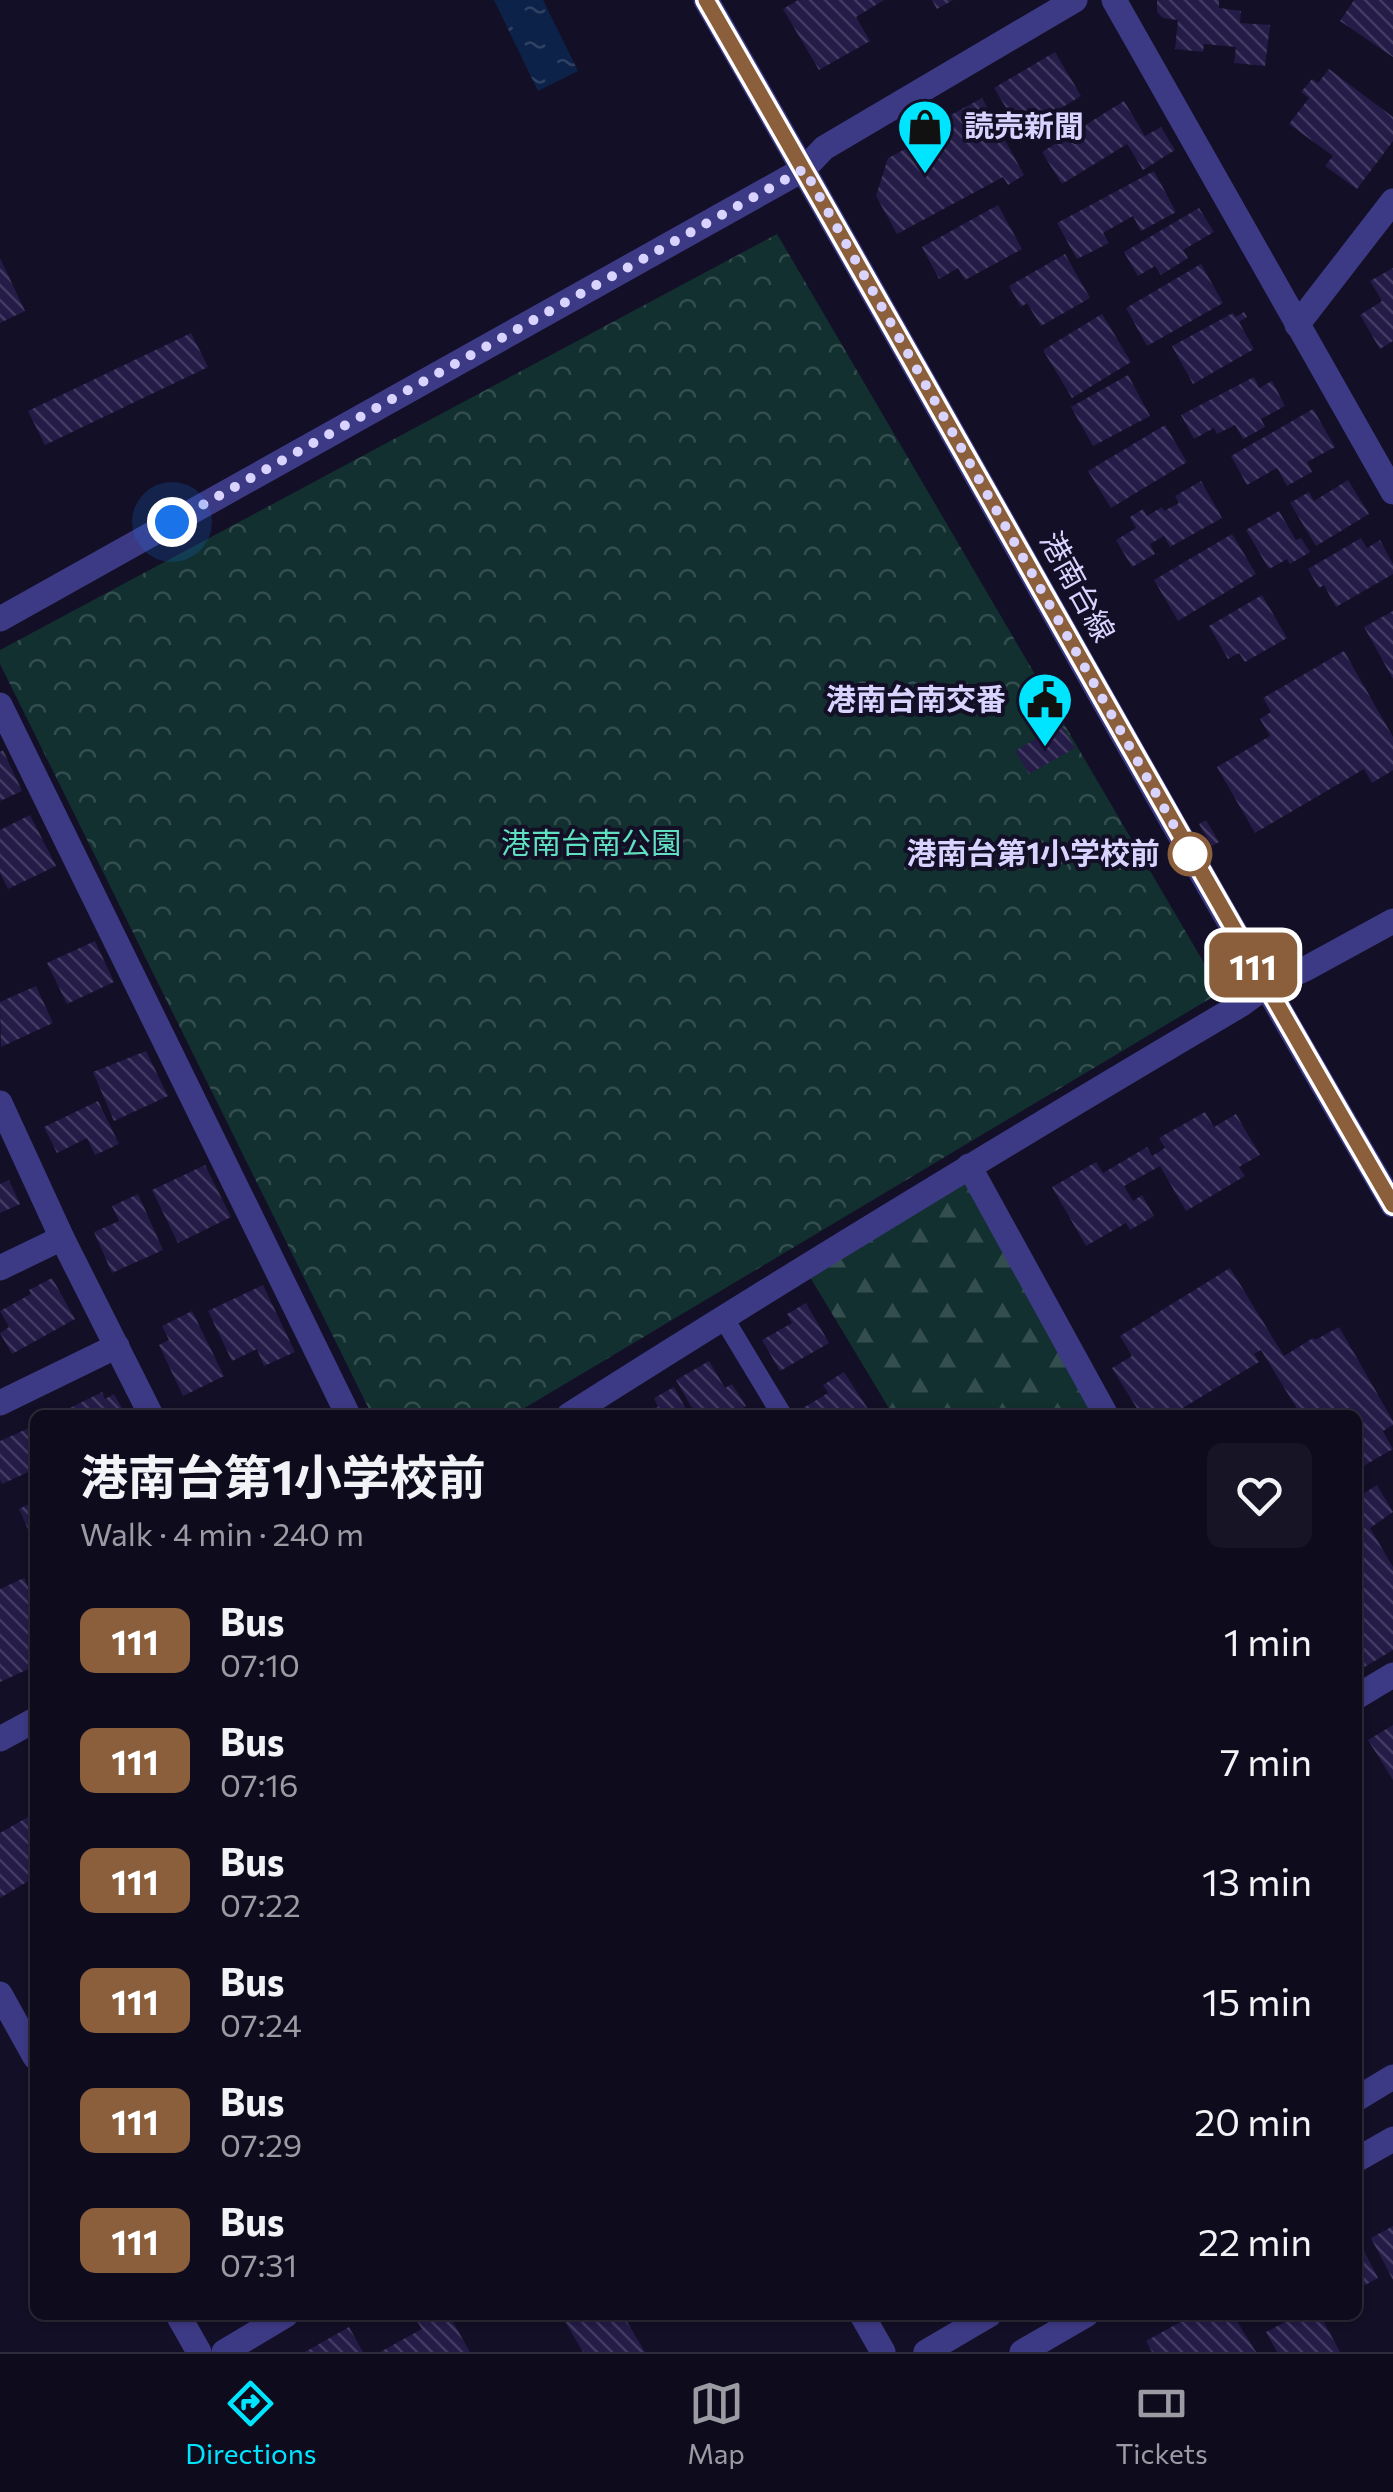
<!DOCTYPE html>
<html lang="en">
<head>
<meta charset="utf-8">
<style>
	:root { --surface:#0e0b1c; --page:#171425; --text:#f1f3f6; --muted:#9b9ba3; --line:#2e2b3b; --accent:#00e5ff }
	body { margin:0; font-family:Commissioner,"Noto Sans JP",sans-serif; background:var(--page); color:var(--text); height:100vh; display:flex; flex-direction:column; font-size:38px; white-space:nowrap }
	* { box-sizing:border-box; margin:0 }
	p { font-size:32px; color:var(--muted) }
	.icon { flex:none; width:55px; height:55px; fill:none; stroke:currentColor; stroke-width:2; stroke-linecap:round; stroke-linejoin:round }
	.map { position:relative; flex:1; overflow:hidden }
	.side { position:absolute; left:30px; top:1410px; width:1332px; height:910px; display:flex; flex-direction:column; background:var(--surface); border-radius:15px; box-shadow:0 2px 8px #0004,0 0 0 2px var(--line) }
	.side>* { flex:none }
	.badge { padding:0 20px; border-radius:15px; font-size:35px; line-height:65px }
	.you { position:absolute; width:50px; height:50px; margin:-25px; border:8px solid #fff; border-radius:50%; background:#1a73e8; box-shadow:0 0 0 15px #1a73e833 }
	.map>.badge { position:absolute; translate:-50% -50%; box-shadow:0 0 0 5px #fff }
	.round { display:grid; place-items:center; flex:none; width:105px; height:105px; border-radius:15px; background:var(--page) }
	.headline { display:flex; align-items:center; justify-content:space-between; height:170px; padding:0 50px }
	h1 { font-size:48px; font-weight:700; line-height:75px }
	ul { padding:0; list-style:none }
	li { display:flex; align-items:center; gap:30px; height:120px; padding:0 50px }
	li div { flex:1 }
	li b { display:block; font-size:38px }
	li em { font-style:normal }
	li .badge { min-width:110px; font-weight:700; text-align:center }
	.tabs { display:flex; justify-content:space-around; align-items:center; height:140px; border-top:2px solid var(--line); background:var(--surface); font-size:28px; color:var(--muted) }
	.tabs a { display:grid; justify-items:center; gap:5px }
	.tabs .on { color:var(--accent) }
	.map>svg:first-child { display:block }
</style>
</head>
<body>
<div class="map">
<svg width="1393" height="2352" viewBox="0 0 1393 2352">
	<defs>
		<pattern id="forest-firs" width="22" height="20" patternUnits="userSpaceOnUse" patternTransform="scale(2.5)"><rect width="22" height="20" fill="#12302f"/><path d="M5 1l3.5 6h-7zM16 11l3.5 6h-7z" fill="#344d4e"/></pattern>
		<pattern id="park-crowns" width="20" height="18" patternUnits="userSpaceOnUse" patternTransform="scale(2.5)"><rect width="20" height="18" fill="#12302f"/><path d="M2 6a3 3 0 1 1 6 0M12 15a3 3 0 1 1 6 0" fill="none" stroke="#344d4e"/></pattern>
		<pattern id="water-ripples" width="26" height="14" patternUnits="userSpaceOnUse" patternTransform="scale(2.5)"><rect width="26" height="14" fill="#0c2248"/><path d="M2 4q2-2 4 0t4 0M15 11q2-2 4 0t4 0" fill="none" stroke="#2f4163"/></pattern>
		<pattern id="building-back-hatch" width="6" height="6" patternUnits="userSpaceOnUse" patternTransform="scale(2.5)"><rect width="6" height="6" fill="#241b47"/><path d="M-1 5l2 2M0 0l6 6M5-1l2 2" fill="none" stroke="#433b63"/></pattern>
	</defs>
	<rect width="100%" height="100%" fill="#130f26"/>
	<polygon fill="url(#forest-firs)" points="969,1166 1106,1415 893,1415 804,1267"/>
	<polygon fill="url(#park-crowns)" points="777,234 1221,992 513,1415 372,1415 0,664 0,650"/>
	<polygon fill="url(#water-ripples)" points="494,0 543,0 578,71 538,91"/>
	<g fill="url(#building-back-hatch)">
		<polygon points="798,0 884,0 856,17 870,41 819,70 783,9"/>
		<polygon points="932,0 953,0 937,9"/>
		<polygon points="1157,0 1219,0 1219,8 1241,11 1240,23 1270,25 1265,66 1234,63 1236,47 1204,44 1203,52 1175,49 1178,20 1163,18 1157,12"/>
		<polygon points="1354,0 1393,0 1393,57 1340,21"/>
		<polygon points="1055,52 1081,96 1021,132 994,88"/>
		<polygon points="1329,69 1393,117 1393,141 1357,189 1325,166 1333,156 1289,124 1309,98 1301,92 1312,79 1318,83"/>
		<polygon points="982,98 1024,175 1008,185 1003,177 897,234 876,196 888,158 911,146 907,139"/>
		<polygon points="1124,101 1145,136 1161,127 1175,150 1143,170 1127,144 1062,184 1042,152"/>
		<polygon points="1154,171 1176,212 1141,231 1133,216 1103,233 1109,243 1077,259 1057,223"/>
		<polygon points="998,205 1022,249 965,280 958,268 939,279 922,247"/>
		<polygon points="1199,208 1214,232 1183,250 1188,258 1161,275 1155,266 1138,276 1124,252"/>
		<polygon points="1065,254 1090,298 1041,326 1027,303 1021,307 1009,286"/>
		<polygon points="0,258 25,311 0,323"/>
		<polygon points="1201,264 1223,303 1147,346 1126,308"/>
		<polygon points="1393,268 1393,341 1380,349 1360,315 1382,301 1370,281"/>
		<polygon points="1244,312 1247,317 1239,322 1254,349 1193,384 1172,346 1233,313 1236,317"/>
		<polygon points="1102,314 1131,362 1072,398 1043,350"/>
		<polygon points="191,333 208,367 45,445 28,411"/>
		<polygon points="1128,375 1150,416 1093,446 1071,407"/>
		<polygon points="1254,377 1259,388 1272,381 1285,406 1261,419 1265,427 1243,439 1235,425 1217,434 1214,428 1194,439 1181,415"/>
		<polygon points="1313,409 1335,447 1307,462 1312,472 1287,486 1277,468 1247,485 1231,456"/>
		<polygon points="1165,425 1187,462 1111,508 1088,471"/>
		<polygon points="1348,480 1369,514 1316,546 1290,503 1309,492 1314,501"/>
		<polygon points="1201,481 1222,518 1170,547 1164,536 1150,544 1155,554 1132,567 1116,540 1136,528 1130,517 1143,509 1147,516 1162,507 1164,511 1179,503 1175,496"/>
		<polygon points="1279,511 1296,540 1301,538 1310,552 1290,564 1287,559 1269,569 1246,530"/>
		<polygon points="1232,534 1256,574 1178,621 1154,580"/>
		<polygon points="1361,538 1367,548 1380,540 1393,564 1393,574 1336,607 1324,585 1319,588 1308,569"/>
		<polygon points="1262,595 1287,638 1245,662 1239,653 1228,659 1209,626"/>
		<polygon points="1393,611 1393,679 1364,627"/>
		<polygon points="1344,651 1393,737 1393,770 1372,783 1364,769 1255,833 1217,767 1270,736 1260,719 1271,712 1263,698"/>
		<polygon points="1061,724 1075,748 1029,774 1015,751"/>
		<polygon points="3,750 22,791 0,801 0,752"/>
		<polygon points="30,815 56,866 8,889 0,873 0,830"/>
		<polygon points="1206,820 1219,842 1212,846 1199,824"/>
		<polygon points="95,941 114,982 67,1004 47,963"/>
		<polygon points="36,986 53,1023 1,1047 0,1002"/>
		<polygon points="146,1051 168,1096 114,1121 93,1072"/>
		<polygon points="98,1101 119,1144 95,1155 87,1138 57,1153 44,1127"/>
		<polygon points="1205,1112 1214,1127 1236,1114 1260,1155 1239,1167 1245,1176 1186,1211 1160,1166 1124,1186 1133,1201 1142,1195 1154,1216 1130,1230 1126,1223 1086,1246 1052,1187 1096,1162 1103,1173 1147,1147 1152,1156 1165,1148 1159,1138"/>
		<polygon points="205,1165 231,1217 178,1243 152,1190"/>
		<polygon points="9,1180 20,1204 0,1213 0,1184"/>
		<polygon points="138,1194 163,1250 112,1273 94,1232 119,1221 112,1206"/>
		<polygon points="1230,1268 1284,1356 1313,1338 1315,1340 1339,1327 1393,1421 1393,1425 1383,1431 1393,1449 1358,1469 1358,1415 1301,1415 1261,1350 1254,1354 1259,1362 1171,1415 1141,1415 1112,1368 1132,1356 1120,1336"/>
		<polygon points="52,1278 75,1319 12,1354 0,1333 9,1327 0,1311 31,1294 29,1290"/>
		<polygon points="263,1285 295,1352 264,1366 257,1349 232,1361 208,1311"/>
		<polygon points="806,1303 829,1343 780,1371 762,1340 792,1323 787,1314"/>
		<polygon points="192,1311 224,1376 183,1396 159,1345 169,1340 162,1326"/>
		<polygon points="709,1361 725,1388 732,1384 746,1406 731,1415 696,1415 676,1380"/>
		<polygon points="844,1372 868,1409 858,1415 807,1415 803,1408 828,1393 823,1385"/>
		<polygon points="674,1387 689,1415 643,1415 658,1407 654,1398"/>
		<polygon points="102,1392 105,1399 114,1394 126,1415 66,1415 64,1411"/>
		<polygon points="31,1427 35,1435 35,1469 2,1484 0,1480 0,1441"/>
		<polygon points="1377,1485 1393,1512 1370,1528 1393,1567 1393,1650 1358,1671 1358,1497"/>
		<polygon points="35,1501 35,1545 19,1509"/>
		<polygon points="24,1578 35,1603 35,1666 0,1682 0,1589"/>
		<polygon points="1393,1725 1393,1780 1368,1740"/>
		<polygon points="35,1813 35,1877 0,1898 0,1833"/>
		<polygon points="1393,2226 1393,2280 1371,2238"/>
		<polygon points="1358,2239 1378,2278 1358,2289"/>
		<polygon points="413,2315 449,2315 470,2352 380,2352 422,2329"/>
		<polygon points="561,2315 623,2315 645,2352 583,2352"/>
		<polygon points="1193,2315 1233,2315 1256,2352 1152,2352 1146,2341"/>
		<polygon points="1284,2315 1320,2315 1340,2352 1277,2352 1266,2332 1285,2322"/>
		<polygon points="349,2327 363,2352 305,2352"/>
	</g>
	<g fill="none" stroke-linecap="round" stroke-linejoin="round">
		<polyline stroke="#3d3a85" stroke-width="20" points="723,1317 782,1415"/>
		<g stroke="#3d3a85" stroke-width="25">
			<polyline points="0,705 348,1415"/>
			<polyline points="862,2315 883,2352"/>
		</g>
		<g stroke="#3d3a85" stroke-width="25">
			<polyline points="1114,0 1393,492"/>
			<polyline points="1297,325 1393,201"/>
			<polyline points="0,1103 62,1238 151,1415"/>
			<polyline points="969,1166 1106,1415"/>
			<polyline points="0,1268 62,1238"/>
			<polyline points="0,1403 117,1346"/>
			<path d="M569,1415C791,1274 1015,1138 1242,1004L1265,987L1307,968L1393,921"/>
			<polyline points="1358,1696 1393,1675"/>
			<polyline points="0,1739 35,1720"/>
			<polyline points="0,1994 35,2057"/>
			<polyline points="178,2315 199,2352"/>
			<polyline points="224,2352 286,2315"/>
		</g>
		<g stroke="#3d3a85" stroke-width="25">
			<path d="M706,0C937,400 1159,806 1393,1205"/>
			<polyline points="0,619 804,169 824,148 1075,0"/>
			<polyline points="1358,2098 1393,2077"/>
			<polyline points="1358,2159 1393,2139"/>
			<polyline points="926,2352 989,2315"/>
			<polyline points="1022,2352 1086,2315"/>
		</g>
	</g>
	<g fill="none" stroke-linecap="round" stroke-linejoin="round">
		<g stroke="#fff" stroke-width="22">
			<path id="line" d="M706,0C937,400 1160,805 1393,1205"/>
		</g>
		<use href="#line" stroke="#8b5e3c" stroke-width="15"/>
		<polyline stroke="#d9d4ff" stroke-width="10" stroke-dasharray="0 18" points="172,522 804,169 1190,854"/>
	</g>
	<defs>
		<g id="shop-pin" transform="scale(2.875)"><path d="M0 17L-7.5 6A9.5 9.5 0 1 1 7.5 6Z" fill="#00e5ff" stroke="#130f26"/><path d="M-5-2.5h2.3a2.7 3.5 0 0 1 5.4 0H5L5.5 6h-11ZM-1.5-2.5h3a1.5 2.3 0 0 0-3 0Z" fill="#111"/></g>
		<g id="civic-pin" transform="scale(2.875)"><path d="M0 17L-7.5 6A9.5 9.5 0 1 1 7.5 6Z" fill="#00e5ff" stroke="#130f26"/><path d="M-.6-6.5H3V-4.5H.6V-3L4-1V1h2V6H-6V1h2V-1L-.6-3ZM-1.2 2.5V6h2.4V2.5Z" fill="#111"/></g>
	</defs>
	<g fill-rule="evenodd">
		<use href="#shop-pin" x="925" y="127"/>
		<use href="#civic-pin" x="1045" y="700"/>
	</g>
	<circle fill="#fff" stroke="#8b5e3c" stroke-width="5" cx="1190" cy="854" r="20"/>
	<g text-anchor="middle" stroke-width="8" stroke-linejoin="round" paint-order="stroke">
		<g font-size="30" font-weight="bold" fill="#d9d4ff" stroke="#130f26" text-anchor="start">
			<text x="964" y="137">読売新聞</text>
			<text x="1006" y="710" text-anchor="end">港南台南交番</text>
		</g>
		<g font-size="30" fill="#d9d4ff" stroke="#130f26">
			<text transform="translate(1077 587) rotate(61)" y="10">港南台線</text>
		</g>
		<g font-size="30" fill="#5fe0c0" stroke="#130f26">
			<text x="591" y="854">港南台南公園</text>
		</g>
		<g font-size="30" font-weight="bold" fill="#d9d4ff" stroke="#130f26" text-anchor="end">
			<text x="1160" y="864">港南台第1小学校前</text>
		</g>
	</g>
</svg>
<div class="you" style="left:172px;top:522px"></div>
<b class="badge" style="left:1253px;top:965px;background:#8b5e3c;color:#fff">111</b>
<section class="side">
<div class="headline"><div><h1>港南台第1小学校前</h1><p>Walk · 4 min · 240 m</p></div><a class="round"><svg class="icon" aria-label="heart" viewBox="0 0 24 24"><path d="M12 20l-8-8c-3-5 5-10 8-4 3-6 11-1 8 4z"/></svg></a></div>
<ul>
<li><span class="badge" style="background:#8b5e3c;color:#fff">111</span><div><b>Bus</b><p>07:10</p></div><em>1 min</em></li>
<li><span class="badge" style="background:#8b5e3c;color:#fff">111</span><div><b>Bus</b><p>07:16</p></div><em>7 min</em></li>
<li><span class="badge" style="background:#8b5e3c;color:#fff">111</span><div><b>Bus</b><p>07:22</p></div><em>13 min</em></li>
<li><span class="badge" style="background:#8b5e3c;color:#fff">111</span><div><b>Bus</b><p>07:24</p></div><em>15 min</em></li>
<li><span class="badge" style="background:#8b5e3c;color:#fff">111</span><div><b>Bus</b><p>07:29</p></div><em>20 min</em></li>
<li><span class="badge" style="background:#8b5e3c;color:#fff">111</span><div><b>Bus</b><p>07:31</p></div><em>22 min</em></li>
</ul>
</section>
</div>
<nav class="tabs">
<a class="on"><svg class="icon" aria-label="directions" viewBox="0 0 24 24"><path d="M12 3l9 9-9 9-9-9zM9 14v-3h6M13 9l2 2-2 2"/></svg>Directions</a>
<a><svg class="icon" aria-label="map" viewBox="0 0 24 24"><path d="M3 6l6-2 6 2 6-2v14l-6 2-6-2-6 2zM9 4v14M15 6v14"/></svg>Map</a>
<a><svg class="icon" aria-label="tickets" viewBox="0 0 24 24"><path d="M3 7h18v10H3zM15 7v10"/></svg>Tickets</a>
</nav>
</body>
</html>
